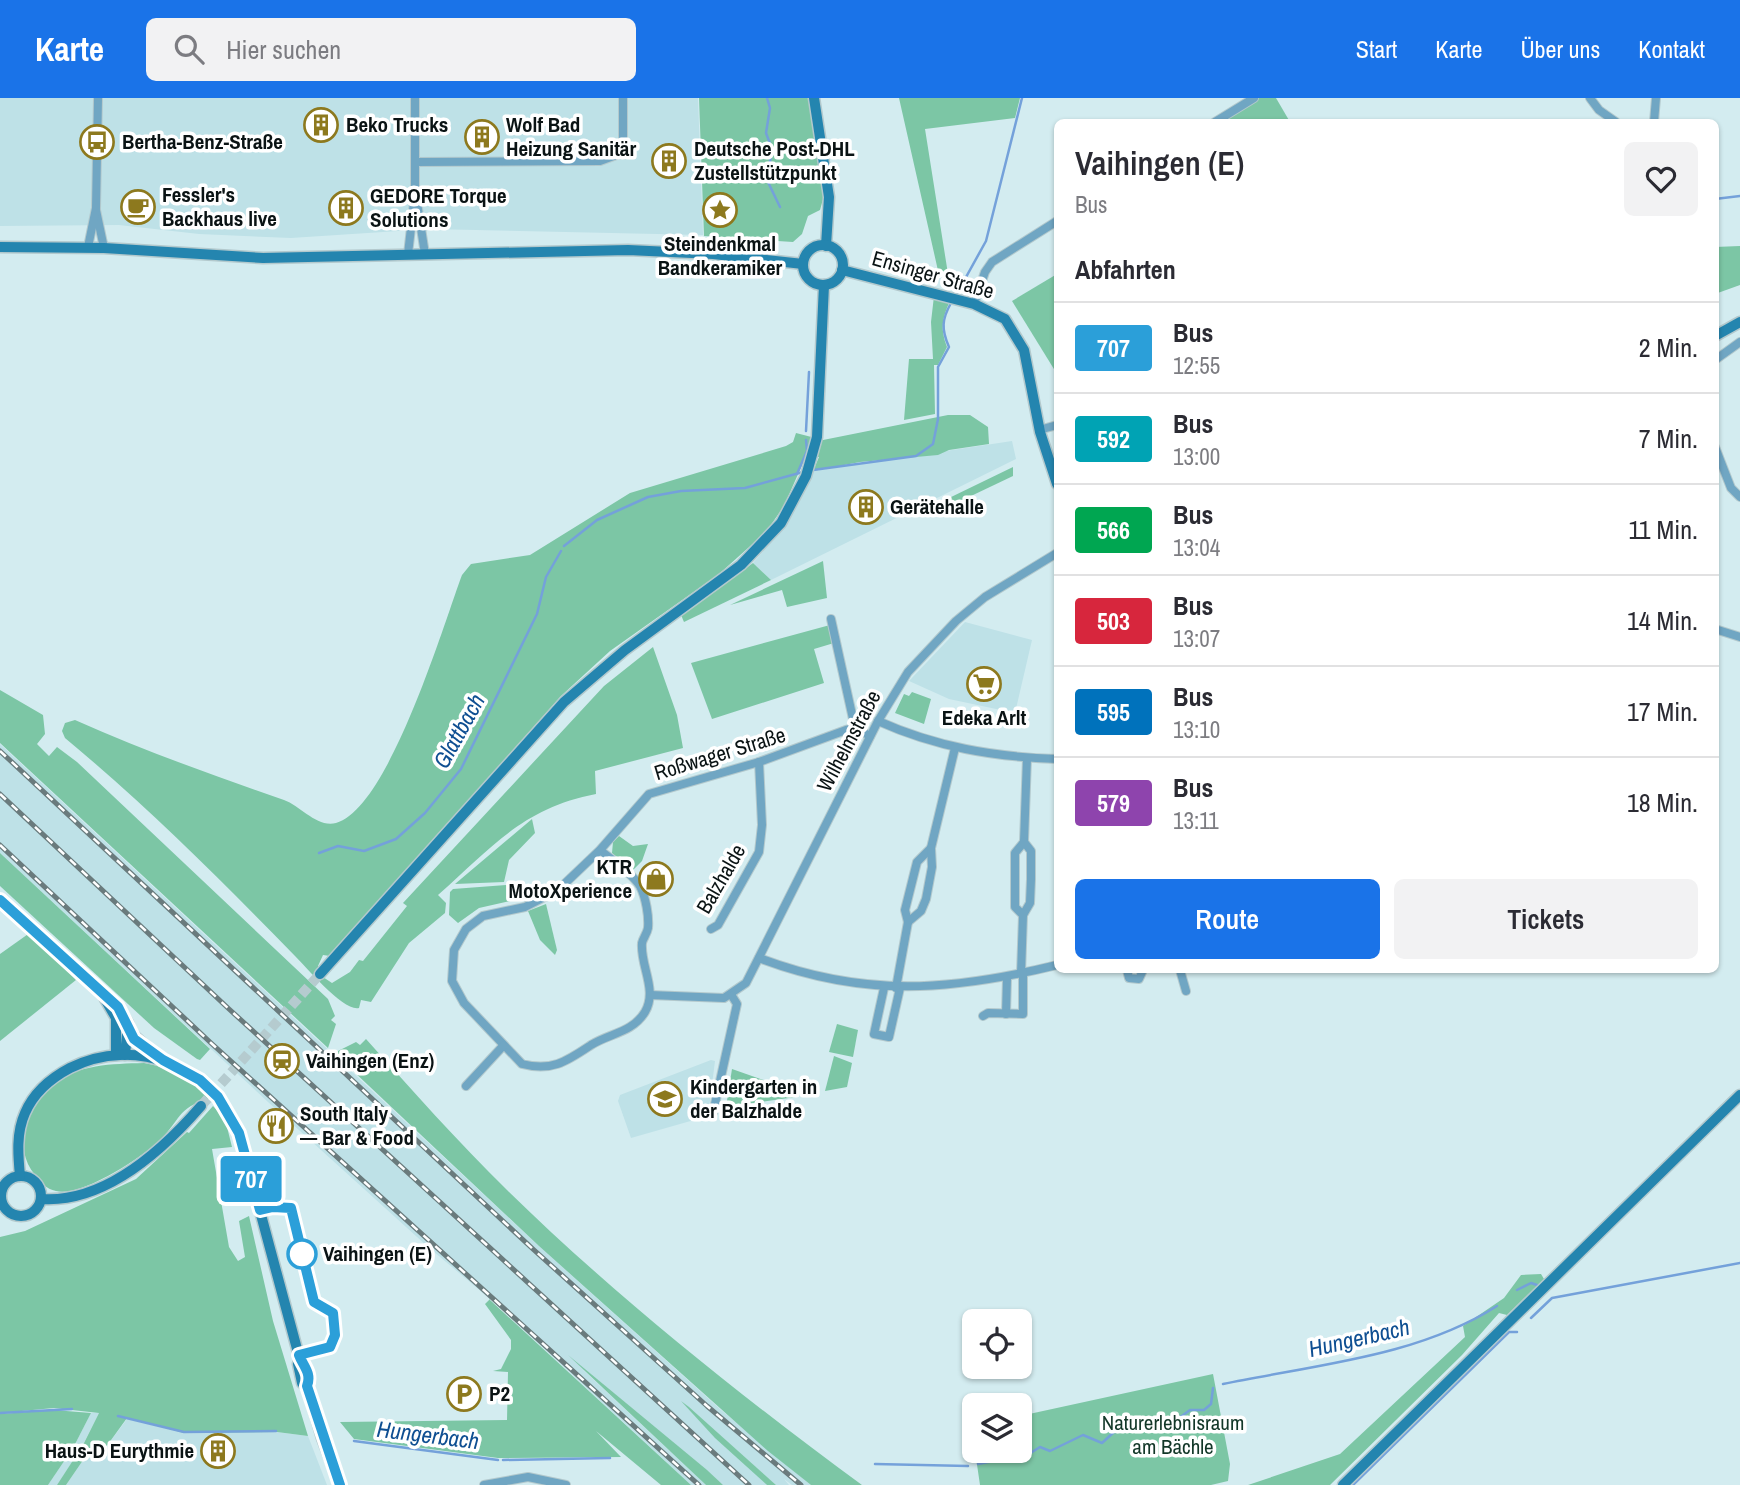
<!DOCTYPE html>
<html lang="de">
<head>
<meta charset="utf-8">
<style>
	:root { --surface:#fff; --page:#f2f2f3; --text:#2b2b33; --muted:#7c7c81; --line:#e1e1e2; --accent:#1a73e8 }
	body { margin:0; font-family:"Archivo Narrow",sans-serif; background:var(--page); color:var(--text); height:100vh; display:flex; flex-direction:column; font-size:26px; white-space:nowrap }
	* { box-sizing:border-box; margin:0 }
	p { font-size:23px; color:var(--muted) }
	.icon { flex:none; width:38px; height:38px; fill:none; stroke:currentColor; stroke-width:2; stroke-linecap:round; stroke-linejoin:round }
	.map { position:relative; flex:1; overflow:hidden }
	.details { position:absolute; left:1054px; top:21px; width:665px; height:854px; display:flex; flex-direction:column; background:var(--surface); border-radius:10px; box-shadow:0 2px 5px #0004 }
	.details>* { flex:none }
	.badge { padding:0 14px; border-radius:5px; font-size:24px; line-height:46px }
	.fabs { position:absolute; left:962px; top:1211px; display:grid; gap:14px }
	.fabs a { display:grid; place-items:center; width:70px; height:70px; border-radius:10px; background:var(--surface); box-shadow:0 2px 5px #0004; font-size:35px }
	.map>.badge { position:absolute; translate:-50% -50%; box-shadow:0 0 0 4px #fff }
	h2 { padding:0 21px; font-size:26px; line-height:63px }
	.round { display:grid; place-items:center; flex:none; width:74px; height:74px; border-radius:10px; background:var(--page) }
	.summary { display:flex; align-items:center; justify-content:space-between; height:119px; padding:0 21px }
	h1 { font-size:33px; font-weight:600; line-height:52px }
	.button { display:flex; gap:14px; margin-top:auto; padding:14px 21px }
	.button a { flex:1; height:80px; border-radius:10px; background:var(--accent); color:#fff; font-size:28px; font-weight:600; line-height:80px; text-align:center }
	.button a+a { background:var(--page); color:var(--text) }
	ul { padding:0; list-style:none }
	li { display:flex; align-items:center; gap:21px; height:91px; padding:0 21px; border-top:2px solid var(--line) }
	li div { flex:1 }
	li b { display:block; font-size:26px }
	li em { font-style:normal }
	li .badge { min-width:77px; font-weight:700; text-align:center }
	header { display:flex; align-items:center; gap:42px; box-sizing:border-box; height:98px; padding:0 35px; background:var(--accent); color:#fff }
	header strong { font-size:33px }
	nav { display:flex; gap:38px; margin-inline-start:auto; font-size:24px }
	.search { width:490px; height:63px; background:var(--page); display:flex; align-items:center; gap:18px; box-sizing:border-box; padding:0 24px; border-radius:10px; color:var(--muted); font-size:26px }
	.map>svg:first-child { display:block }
</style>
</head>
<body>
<header>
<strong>Karte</strong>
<div class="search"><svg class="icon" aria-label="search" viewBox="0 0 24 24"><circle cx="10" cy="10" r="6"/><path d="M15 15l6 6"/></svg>Hier suchen</div>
<nav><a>Start</a><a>Karte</a><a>Über uns</a><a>Kontakt</a></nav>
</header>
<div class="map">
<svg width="1740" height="1387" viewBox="0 0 1740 1387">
	<rect width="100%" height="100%" fill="#d3ecf0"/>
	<g fill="#bee1e7">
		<polygon points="0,0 698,0 703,137 429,131 291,140 199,136 119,127 0,128"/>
		<polygon points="1012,343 1016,361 771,482 753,465 778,436 813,373"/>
		<polygon points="965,524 1032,542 1015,615 949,601 909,583"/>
		<polygon points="0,646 539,1148 720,1311 811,1387 792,1387 784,1381 789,1387 776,1387 686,1308 767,1387 723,1387 579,1268 706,1387 691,1387 496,1206 427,1148 268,1004 0,755"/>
		<polygon points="711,962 715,963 708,1018 631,1040 618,1003 620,997"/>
		<polygon points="91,1315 99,1315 79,1354 57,1387 48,1387 73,1350"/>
		<polygon points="127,1321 184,1335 276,1334 308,1338 327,1387 66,1387 90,1352 106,1349"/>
	</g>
	<g fill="#7cc6a5">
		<polygon points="699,0 810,0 825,94 820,112 808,118 802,136 793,144 704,138"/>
		<polygon points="899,0 1020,0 1015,20 925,31 948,176 939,177"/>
		<polygon points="1259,0 1276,0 1290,24 1219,24"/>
		<polygon points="1740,148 1740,187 1715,196 1715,149"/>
		<polygon points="1057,176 1057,276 1012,203"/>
		<path d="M934,198L950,203C942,220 940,231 947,249L938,267H934L935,316L904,322L909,261H933L931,224Z"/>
		<path d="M948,317H970L988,329L989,346L949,352L938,357L860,364L813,373L819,359L806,358L784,408L766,434L719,476L610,553L561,598L330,858L323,857L318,868L323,879L332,885L350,874L359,862L363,863L407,808L403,805L604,588L653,549L677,617L683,650L595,673L596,696C523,710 492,749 438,797L446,805L445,815L409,845L371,904L361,902L359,910C344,914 307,870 295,858C221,782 147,708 65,640L62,633L65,625L75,622C144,653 213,677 284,702C301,708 317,730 336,725C389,710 443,528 462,477L471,466L530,457L630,395L786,348L793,344L796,335L823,342Z"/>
		<polygon points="1013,369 1013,378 950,408 947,401"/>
		<polygon points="823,463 827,500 787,509 782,492 730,507"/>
		<polygon points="753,465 771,482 684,524 681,517"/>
		<polygon points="830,527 834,545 814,551 824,585 712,621 691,565"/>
		<polygon points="0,592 43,617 45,636 37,646 49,658 57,649 77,664 328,901 335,918 331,922 336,926 328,950 0,645"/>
		<polygon points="912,594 931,601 924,626 895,615 904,596 909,598"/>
		<polygon points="532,721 535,735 509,762 504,784 455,786"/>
		<polygon points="619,738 633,748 648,746 642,763 633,772 612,755 613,744"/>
		<polygon points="0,755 210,951 200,962 197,961 154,930 0,788"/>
		<polygon points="506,787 514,792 519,801 479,810 458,825 449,817 450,794 453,791"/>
		<polygon points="546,806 557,852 555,857 540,842 528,813"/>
		<polygon points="31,834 76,882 0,943 0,856"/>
		<polygon points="837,926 858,932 853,959 829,954"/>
		<path d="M366,941C412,992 458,1044 507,1092C613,1196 742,1299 862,1387H811L768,1353L539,1148L334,955L356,944L360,947Z"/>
		<polygon points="834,958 852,965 847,989 825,993"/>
		<path d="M144,965C171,970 190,980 210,1000C175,1011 182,1021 159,1043C141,1060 80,1100 56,1093C46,1091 41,1084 35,1077C12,1049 26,1008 52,987C78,966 112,966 144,965Z"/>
		<polygon points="732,971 795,993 796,999 726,1009"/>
		<polygon points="213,1008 225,1021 232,1049 212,1051 229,1149 238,1163 245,1159 239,1123 249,1118 273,1223 308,1338 277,1334 184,1335 127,1320 106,1349 90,1352 66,1387 57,1387 83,1347 99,1315 54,1310 0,1315 0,1139 25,1133 136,1081 187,1034 189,1035"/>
		<polygon points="1541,1176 1544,1181 1507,1217 1499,1215 1462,1257 1330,1387 1248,1387 1340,1356 1465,1239 1463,1228 1504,1200 1521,1177"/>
		<polygon points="490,1201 490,1202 691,1387 661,1387 596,1333 621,1359 498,1360 354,1341 340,1324 507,1322 508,1274 493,1273 501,1271 511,1251 511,1242 485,1206"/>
		<polygon points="568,1257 707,1372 723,1387 706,1387"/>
		<polygon points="1213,1276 1230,1366 1228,1383 1211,1387 980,1387 975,1353 1020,1353 1020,1318"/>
		<polygon points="681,1303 689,1309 776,1387 767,1387 715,1340"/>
		<polygon points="54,1312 91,1315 73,1350 48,1387 0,1387 0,1316"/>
	</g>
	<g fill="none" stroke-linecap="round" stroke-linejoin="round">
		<g stroke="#74a1da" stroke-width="2.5">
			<polyline points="767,0 770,10 766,35 772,51 767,82 780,109"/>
			<polyline points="1715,101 1740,98"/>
			<polyline points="955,199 986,143 1022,0"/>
			<polyline points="806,333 809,274"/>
			<path d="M813,372L916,358L933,346L938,321V269L949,249C941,231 942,221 951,205"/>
			<polyline points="797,376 807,353 806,342"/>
			<polyline points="564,448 597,422 648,399 681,393 745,390 803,374"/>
			<polyline points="319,755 338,748 364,753 396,741 425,715 461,671 537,516 546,479 561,453"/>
			<polyline points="1517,1192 1531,1185 1537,1187"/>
			<polyline points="1531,1220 1552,1200 1740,1165"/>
			<path d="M1223,1286C1314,1267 1417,1259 1497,1208"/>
			<polyline points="0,1315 72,1311"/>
			<polyline points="118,1318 184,1334 276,1333"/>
			<polyline points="354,1343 498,1362"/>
			<polyline points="503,1362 610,1360"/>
			<polyline points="875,1366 968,1368"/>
			<polyline points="978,1366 1029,1356 1040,1349 1050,1353 1083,1337 1102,1345 1114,1334 1164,1331 1190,1312 1204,1312 1211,1306 1213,1290"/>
			<polyline points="1353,1387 1509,1234 1517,1234"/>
		</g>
		<polyline stroke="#b5cbcf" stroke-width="10" stroke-dasharray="10 5" stroke-linecap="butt" points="201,1008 320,876"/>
		<g stroke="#b3c9cd" stroke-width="10">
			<g id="street">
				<polyline points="1590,0 1599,12 1616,24"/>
				<polyline points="1215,24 1254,0"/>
				<polyline points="1654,24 1656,0"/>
				<polyline points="415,64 600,63 619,56 623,50 623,0"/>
				<polyline points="416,98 425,156"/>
				<polyline points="96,112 104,150"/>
				<polyline points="88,149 96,110 98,0"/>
				<polyline points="408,156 415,95 415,0"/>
				<polyline points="974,206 985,174 992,164 1057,123"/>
				<polyline points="1715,262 1740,244"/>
				<polyline points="1039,332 1057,327"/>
				<polyline points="1715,349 1731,390 1740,399"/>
				<polyline points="831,521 855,630"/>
				<polyline points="1715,531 1740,539"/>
				<path d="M878,623C936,649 994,659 1057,661"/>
				<path d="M600,752C613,763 631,774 640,788C646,800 649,818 648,830C647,836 643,840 642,845C640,868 658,892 645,914C632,935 610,935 591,947C567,963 552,974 522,966L464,905L452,883L454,852L466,831L483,818L525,809L558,792L600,752L649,696L759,664L846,632L855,630L870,638"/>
				<polyline points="1023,817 1015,809 1015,755 1024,744 1027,660"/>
				<polyline points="908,824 905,812 917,764 931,750 955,650"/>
				<polyline points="711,831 718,827 759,754 762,727 759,664"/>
				<path d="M759,860C864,900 951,893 1057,867"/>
				<polyline points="1127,872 1129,880 1139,881 1143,872"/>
				<polyline points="1180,872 1186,893"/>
				<polyline points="1021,876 1023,817 1030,805 1031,781 1031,753 1024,744"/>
				<polyline points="884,890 874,936 889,939 900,890"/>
				<polyline points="896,890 908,824 921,813 926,801 932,769 931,750"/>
				<polyline points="650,897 724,900 746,885 878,623 908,574 956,523 985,499 1057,455"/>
				<polyline points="1006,916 1007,880"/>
				<polyline points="983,918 988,915 1023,916 1023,875"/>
				<polyline points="466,988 503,948"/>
				<polyline points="713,1015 737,906 732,898"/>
				<polyline points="484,1387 528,1379 566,1387"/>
			</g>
		</g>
		<g stroke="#b3c9cd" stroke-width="13">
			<g id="secondary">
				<polyline points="814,0 829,99 826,148"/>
				<circle cx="823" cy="167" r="20"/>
				<polyline points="0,149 104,150 263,160 628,152 713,156 803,166"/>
				<polyline points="842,172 974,206 1005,221 1024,252 1040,334 1057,386"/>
				<polyline points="1715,238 1740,224"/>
				<polyline points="0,801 118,909 128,925 125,957"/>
				<polyline points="320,876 564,604 625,552 741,467 781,425 806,378 817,339 824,187"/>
				<polyline points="105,901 116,920 116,957"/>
				<polyline points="129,933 158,959"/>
				<circle cx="21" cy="1098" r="20"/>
				<path d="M20,1078C18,1057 16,1035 25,1015C34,994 51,980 70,970C136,937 211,969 239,1035L300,1262L308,1275L307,1288"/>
				<path d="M42,1101C105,1105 162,1053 201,1008"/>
				<polyline points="300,1262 298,1266 302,1285 307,1288 322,1340 340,1387"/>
				<polyline points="1343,1387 1740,997"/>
			</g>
		</g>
		<use href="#street" stroke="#70a6c3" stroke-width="8"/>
		<use href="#secondary" stroke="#2485af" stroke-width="10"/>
		<g stroke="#6a7b7d" stroke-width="5">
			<g id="rail">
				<polyline points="0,653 534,1152 707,1308 801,1387"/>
				<polyline points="0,696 229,911 749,1387"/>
				<polyline points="0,747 211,945 699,1387"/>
			</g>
		</g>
		<use href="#rail" stroke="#fff" stroke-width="2.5" stroke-dasharray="8" stroke-linecap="butt"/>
	</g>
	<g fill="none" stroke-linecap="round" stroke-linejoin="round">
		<g stroke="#fff" stroke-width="16">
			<path id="line" d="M0,802L118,909L134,941L163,962L200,982L218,999L239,1035L260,1112L273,1109L291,1110L314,1204L333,1215L335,1237L330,1249L299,1257C303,1268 312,1275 307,1288L340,1387"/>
		</g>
		<use href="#line" stroke="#2b9fd9" stroke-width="10"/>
	</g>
	<defs>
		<g id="building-ring" transform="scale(1.75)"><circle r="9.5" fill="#fff" stroke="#8d791e" stroke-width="1.5"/><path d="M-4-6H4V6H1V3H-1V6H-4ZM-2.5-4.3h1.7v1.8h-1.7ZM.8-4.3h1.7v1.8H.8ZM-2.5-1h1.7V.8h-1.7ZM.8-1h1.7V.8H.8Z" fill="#8d791e"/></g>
		<g id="bus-ring" transform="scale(1.75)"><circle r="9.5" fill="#fff" stroke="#8d791e" stroke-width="1.5"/><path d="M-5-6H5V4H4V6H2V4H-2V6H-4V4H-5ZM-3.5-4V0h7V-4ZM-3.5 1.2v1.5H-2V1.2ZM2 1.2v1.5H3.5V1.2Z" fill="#8d791e"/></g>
		<g id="cafe-ring" transform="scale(1.75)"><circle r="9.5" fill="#fff" stroke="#8d791e" stroke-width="1.5"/><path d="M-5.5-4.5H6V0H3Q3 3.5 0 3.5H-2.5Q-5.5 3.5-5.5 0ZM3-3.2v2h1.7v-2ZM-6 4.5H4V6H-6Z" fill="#8d791e"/></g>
		<g id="sight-ring" transform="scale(1.75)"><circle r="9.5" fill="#fff" stroke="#8d791e" stroke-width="1.5"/><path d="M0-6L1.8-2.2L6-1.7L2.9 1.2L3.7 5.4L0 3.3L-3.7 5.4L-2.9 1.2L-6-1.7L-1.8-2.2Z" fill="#8d791e"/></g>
		<g id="supermarket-ring" transform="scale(1.75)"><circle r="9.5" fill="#fff" stroke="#8d791e" stroke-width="1.5"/><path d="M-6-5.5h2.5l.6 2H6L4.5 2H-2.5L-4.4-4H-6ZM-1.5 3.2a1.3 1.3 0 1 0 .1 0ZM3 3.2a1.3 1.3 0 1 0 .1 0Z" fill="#8d791e"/></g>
		<g id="shop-ring" transform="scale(1.75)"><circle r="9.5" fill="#fff" stroke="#8d791e" stroke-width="1.5"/><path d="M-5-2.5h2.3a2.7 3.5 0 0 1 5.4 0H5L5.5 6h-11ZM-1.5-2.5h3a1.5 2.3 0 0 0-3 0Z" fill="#8d791e"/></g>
		<g id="station-ring" transform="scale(1.75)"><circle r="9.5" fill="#fff" stroke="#8d791e" stroke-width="1.5"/><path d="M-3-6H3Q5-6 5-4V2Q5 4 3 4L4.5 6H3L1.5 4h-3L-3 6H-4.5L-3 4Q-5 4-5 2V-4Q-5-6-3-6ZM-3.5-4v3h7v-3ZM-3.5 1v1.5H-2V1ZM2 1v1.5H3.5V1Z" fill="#8d791e"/></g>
		<g id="school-ring" transform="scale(1.75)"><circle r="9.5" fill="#fff" stroke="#8d791e" stroke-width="1.5"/><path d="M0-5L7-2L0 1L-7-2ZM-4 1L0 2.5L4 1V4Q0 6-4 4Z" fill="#8d791e"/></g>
		<g id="restaurant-ring" transform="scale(1.75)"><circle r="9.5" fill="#fff" stroke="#8d791e" stroke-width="1.5"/><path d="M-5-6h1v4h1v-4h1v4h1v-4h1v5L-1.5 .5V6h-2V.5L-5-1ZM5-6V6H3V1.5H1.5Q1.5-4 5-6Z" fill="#8d791e"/></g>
		<g id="parking-ring" transform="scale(1.75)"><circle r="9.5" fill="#fff" stroke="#8d791e" stroke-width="1.5"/><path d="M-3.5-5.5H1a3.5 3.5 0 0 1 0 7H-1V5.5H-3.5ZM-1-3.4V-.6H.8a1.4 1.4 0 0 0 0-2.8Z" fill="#8d791e"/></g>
	</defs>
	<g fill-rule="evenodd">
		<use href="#building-ring" x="321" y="27"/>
		<use href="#building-ring" x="482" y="39"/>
		<use href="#bus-ring" x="97" y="44"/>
		<use href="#building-ring" x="669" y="63"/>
		<use href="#cafe-ring" x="138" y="109"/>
		<use href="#building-ring" x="346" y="110"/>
		<use href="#sight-ring" x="720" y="112"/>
		<use href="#building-ring" x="866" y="409"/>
		<use href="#supermarket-ring" x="984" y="586"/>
		<use href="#shop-ring" x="656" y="781"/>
		<use href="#station-ring" x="282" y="963"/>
		<use href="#school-ring" x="665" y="1001"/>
		<use href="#restaurant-ring" x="276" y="1028"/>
		<use href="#parking-ring" x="464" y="1296"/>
		<use href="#building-ring" x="218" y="1353"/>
	</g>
	<circle fill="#fff" stroke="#2b9fd9" stroke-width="3.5" cx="302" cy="1156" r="14"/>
	<g text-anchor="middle" stroke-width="7" stroke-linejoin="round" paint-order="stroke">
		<g font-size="21" font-weight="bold" fill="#0a1314" stroke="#fff" text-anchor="start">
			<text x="346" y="34">Beko Trucks</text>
			<text x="506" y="34">Wolf Bad<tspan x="506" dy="24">Heizung Sanitär</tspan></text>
			<text x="122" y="51">Bertha-Benz-Straße</text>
			<text x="694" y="58">Deutsche Post-DHL<tspan x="694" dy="24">Zustellstützpunkt</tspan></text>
			<text x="162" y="104">Fessler's<tspan x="162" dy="24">Backhaus live</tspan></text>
			<text x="370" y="105">GEDORE Torque<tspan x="370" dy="24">Solutions</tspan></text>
			<text x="720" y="153" text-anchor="middle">Steindenkmal<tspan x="720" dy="24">Bandkeramiker</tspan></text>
			<text x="890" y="416">Gerätehalle</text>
			<text x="984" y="627" text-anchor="middle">Edeka Arlt</text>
			<text x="632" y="776" text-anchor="end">KTR<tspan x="632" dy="24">MotoXperience</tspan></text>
			<text x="306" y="970">Vaihingen (Enz)</text>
			<text x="690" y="996">Kindergarten in<tspan x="690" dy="24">der Balzhalde</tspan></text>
			<text x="300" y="1023">South Italy<tspan x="300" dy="24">— Bar &amp; Food</tspan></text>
			<text x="489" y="1303">P2</text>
			<text x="194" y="1360" text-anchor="end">Haus-D Eurythmie</text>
		</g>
		<g font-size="21" fill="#0a1314" stroke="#fff">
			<text transform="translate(933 177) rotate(16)" y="7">Ensinger Straße</text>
			<text transform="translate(849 643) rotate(-62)" y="7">Wilhelmstraße</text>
			<text transform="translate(720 656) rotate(-17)" y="7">Roßwager Straße</text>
			<text transform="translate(721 781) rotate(-60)" y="7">Balzhalde</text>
		</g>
		<g font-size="21" font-weight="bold" fill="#0a1314" stroke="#fff" text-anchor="start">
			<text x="323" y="1163">Vaihingen (E)</text>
		</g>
		<g font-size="21" fill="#123728" stroke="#fff">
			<text x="1173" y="1332">Naturerlebnisraum<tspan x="1173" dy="24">am Bächle</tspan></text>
		</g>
		<g font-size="23" font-style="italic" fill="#0f4f92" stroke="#fff">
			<text transform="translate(459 633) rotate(-61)" y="8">Glattbach</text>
			<text transform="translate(1359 1240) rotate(-13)" y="8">Hungerbach</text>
			<text transform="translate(428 1337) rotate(7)" y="8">Hungerbach</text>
		</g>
	</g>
</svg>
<div class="fabs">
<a><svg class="icon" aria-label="locate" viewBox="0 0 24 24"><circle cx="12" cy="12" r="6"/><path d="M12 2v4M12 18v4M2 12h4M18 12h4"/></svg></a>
<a><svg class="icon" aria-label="layers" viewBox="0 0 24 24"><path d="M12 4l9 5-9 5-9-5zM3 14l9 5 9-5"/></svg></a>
</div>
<b class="badge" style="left:251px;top:1081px;background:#2b9fd9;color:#fff">707</b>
<section class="details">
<div class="summary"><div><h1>Vaihingen (E)</h1><p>Bus</p></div><a class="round"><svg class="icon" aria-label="heart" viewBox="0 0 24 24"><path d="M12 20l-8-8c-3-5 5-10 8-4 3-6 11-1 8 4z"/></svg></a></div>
<h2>Abfahrten</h2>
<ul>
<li><span class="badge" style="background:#2b9fd9;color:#fff">707</span><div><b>Bus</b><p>12:55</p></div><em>2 Min.</em></li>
<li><span class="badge" style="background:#00a3b4;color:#fff">592</span><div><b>Bus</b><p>13:00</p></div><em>7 Min.</em></li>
<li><span class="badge" style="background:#00a651;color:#fff">566</span><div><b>Bus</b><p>13:04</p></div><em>11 Min.</em></li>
<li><span class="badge" style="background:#d7263d;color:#fff">503</span><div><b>Bus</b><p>13:07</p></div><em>14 Min.</em></li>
<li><span class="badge" style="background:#0072bc;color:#fff">595</span><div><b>Bus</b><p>13:10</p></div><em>17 Min.</em></li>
<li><span class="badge" style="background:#8e44ad;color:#fff">579</span><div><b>Bus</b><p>13:11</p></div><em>18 Min.</em></li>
</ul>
<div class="button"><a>Route</a><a>Tickets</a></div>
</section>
</div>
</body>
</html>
